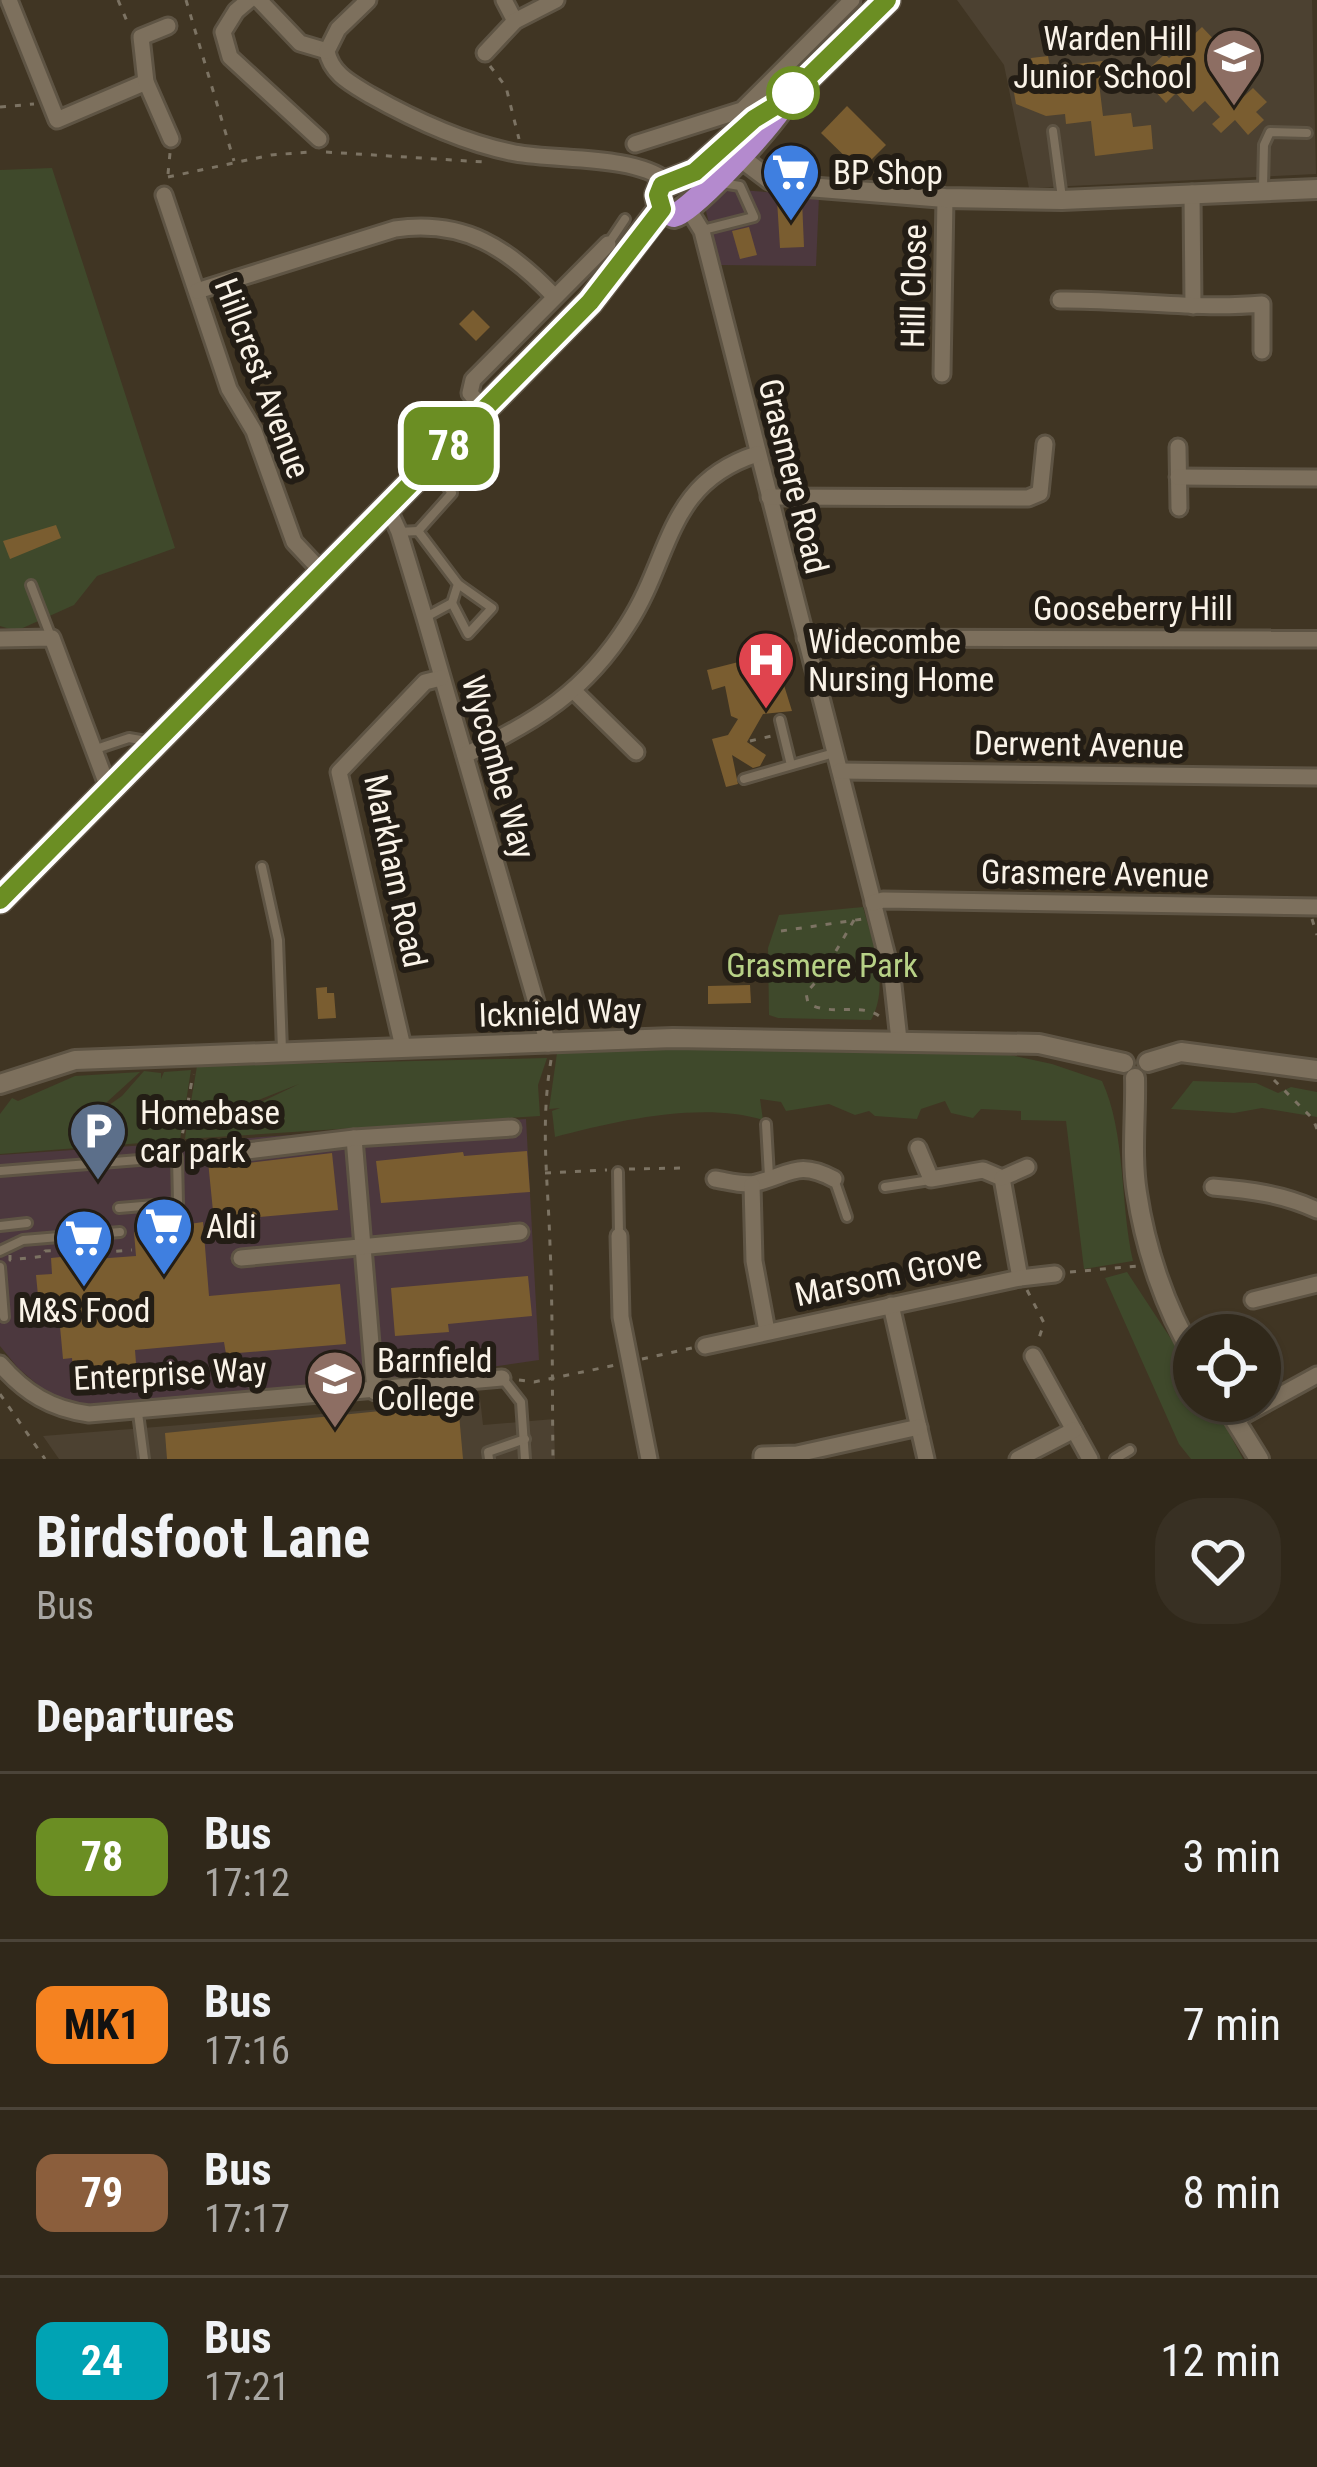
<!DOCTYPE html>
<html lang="en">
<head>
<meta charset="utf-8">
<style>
	:root { --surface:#30281a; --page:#383023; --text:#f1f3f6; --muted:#a8a6a2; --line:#4b4439 }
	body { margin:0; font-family:"Roboto Condensed",sans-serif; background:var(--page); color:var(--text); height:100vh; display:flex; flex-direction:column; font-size:45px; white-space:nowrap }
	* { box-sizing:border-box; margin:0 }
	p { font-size:39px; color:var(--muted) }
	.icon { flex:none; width:66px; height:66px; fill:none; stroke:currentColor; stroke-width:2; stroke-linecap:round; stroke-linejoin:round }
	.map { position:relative; height:1459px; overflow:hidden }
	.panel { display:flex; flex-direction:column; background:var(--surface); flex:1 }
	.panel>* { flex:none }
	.badge { padding:0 24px; border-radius:18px; font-size:42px; line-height:78px }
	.fabs { position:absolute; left:1173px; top:1314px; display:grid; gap:24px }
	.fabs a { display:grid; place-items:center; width:108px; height:108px; border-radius:50%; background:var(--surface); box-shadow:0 3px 9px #0004,0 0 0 3px var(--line); font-size:60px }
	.map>.badge { position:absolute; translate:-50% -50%; box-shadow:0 0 0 6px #fff }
	h2 { padding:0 36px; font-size:45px; line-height:108px }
	.round { display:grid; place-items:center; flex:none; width:126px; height:126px; border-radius:48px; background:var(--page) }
	.headline { display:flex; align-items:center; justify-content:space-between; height:204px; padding:0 36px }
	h1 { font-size:57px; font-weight:700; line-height:90px }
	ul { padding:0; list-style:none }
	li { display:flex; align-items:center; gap:36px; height:168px; padding:0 36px; border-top:3px solid var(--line) }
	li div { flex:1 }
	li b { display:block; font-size:45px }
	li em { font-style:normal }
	li .badge { min-width:132px; font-weight:700; text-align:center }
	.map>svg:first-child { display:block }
</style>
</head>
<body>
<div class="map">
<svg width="1317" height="1459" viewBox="0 0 1317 1459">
	<rect width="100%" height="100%" fill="#403523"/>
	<g fill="#4c383e">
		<polygon points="726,189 819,196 816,266 719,265 705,207"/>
		<polygon points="526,1119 539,1360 356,1387 91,1408 53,1398 18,1368 0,1346 0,1155"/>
	</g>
	<g fill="#4c4131">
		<polygon points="957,0 1312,0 1316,174 1029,188 1004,65"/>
		<polygon points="480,1398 483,1425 554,1419 555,1459 59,1459 43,1436 458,1403"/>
	</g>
	<g fill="#3f492b">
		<polygon points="52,168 175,548 97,576 74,605 16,631 0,626 0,170"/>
		<path d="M863,907C873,943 890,986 871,1020L778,1018L769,1015L768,948L779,915Z"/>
		<path d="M703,1048L996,1052L1052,1064L1102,1081C1126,1133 1120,1204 1133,1261L1084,1269L1066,1121L1021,1120V1111L981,1109L973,1118L951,1113L945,1101L921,1109L917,1119L875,1116L869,1111L855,1115L829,1104L786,1111L781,1102L760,1099L763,1120C701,1101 616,1121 555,1137L552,1111L560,1108L549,1109L557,1053Z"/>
		<polygon points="547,1058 538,1085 540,1116 185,1139 187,1123 257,1104 299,1084 256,1101 188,1119 197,1066"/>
		<polygon points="191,1070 180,1140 0,1154 0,1114 12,1098 18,1101 75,1076 140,1072 85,1122 122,1096 144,1071 161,1073 161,1079 164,1072"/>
		<polygon points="1193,1081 1256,1083 1278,1093 1291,1087 1317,1092 1317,1117 1262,1108 1234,1113 1171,1109"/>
		<polygon points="1127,1272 1194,1374 1194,1401 1212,1401 1243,1459 1191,1459 1179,1444 1105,1278"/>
	</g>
	<g fill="#7a5d30">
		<polygon points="1202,27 1224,50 1214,59 1226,73 1220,79 1240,100 1253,88 1267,102 1256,112 1264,120 1248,135 1235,120 1221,133 1212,124 1220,117 1205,101 1193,112 1176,93 1166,103 1141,76 1165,54 1169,58"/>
		<polygon points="1048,56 1050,67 1111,60 1113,82 1099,83 1103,116 1131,113 1133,127 1151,125 1153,149 1095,156 1091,121 1066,124 1065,114 1046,116 1016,104 1013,87 1034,86 1031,58"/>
		<polygon points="847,106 886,145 860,171 821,133"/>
		<polygon points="777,200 802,200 804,247 780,248"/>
		<polygon points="749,227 757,255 740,259 732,231"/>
		<polygon points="473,310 490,327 476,341 459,324"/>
		<polygon points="56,525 61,538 10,559 3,541"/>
		<polygon points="774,653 792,711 763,714 747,742 766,755 760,766 753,768 732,755 738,784 726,787 712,739 728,735 738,719 731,716 725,686 712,690 707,670"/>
		<polygon points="750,985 751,1003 708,1004 708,986"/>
		<polygon points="327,987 327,993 334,993 336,1018 318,1019 316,988"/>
		<polygon points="527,1151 530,1192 381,1203 376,1161 463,1152 464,1156"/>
		<polygon points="332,1153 338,1210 214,1221 208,1161 230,1159 240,1164"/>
		<polygon points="203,1222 209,1296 340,1284 346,1344 226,1354 224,1342 135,1350 137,1376 128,1376 129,1387 75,1392 72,1358 63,1359 58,1305 39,1306 36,1275 52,1274 51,1258 81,1255 82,1260 136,1256 134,1232"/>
		<polygon points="528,1276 532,1316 448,1324 449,1332 395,1336 391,1288"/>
		<polygon points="458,1403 463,1459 167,1459 165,1433"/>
	</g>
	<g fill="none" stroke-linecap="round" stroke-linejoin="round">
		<g stroke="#5e5444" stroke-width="14">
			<g id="service">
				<polyline points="1053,131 1062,198"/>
				<polyline points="1263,187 1264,145 1270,132 1307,133"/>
				<polyline points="703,230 754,217 740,186 722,183"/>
				<polyline points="609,243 625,219"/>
				<polyline points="412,476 407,451 432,425 450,434"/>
				<polyline points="418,531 452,493 433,469"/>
				<polyline points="399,532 418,531 458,584 452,603 426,617"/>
				<polyline points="31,585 51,637"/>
				<polyline points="452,603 468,634 492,608 458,584"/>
				<polyline points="780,720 791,765"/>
				<polyline points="96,749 129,738 152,742"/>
				<polyline points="744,779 834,753"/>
				<polyline points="262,867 278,940 282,1050"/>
				<polyline points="766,1124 769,1176"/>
				<polyline points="0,1171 177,1157 178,1203 119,1208"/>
				<polyline points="618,1172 619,1234"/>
				<polyline points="834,1179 847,1217"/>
				<polyline points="885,1187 930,1180"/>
				<polyline points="0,1226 27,1223"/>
				<polyline points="0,1251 23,1240 120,1232"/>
				<polyline points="0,1267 4,1317"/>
				<polyline points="317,1366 321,1394"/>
				<polyline points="254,1372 257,1399"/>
				<polyline points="503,1379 521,1402 525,1459"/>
				<polyline points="138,1413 144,1459"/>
				<polyline points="489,1459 488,1452 525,1439"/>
				<polyline points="1115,1459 1130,1450"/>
			</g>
		</g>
		<g stroke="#5e5444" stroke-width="21">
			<g id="minor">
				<polyline points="9,0 57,120 146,82"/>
				<polyline points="249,0 236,11 223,32 230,57 319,139"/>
				<polyline points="259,0 300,43 327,51"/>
				<polyline points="504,0 515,21"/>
				<polyline points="168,26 141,37 146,82 171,139"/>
				<path d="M327,51C331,74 352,84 370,95C416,121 464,143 515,153C561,161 632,155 667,181"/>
				<polyline points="327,51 338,29 368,0"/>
				<polyline points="485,53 515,21 556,0"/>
				<polyline points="635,144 742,110 852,0"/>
				<polyline points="1192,193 1193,306"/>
				<polyline points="164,195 229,389 254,431 294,542 323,573"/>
				<polyline points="689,210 702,231 892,976 899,1040"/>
				<path d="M197,291L395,229C464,219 508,248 554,296"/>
				<path d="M1060,300C1128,299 1194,310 1262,304V351"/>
				<polyline points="942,374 945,198"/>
				<polyline points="484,410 470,393 473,380 608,244"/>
				<polyline points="1178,447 1179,508"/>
				<polyline points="1178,477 1317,478"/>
				<polyline points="769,497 1028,498 1040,493 1045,444"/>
				<polyline points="388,508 399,532 425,618 548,1044"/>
				<polyline points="805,638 1317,639"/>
				<polyline points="0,639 52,638 109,790"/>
				<polyline points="575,692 636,752"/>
				<path d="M465,755C536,722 586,691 628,624C672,556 666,483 757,454"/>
				<polyline points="840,771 1317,777"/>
				<polyline points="873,903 883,900 1317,907"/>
				<polyline points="403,1047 339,772 425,682 441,678"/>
				<polyline points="354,1138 375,1392"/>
				<polyline points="918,1148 931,1179 983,1170 1002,1178 1020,1278"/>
				<polyline points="239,1152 354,1138 512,1128"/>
				<polyline points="1002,1178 1027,1167"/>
				<path d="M715,1179C728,1181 744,1186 756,1183C791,1174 798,1160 834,1179"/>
				<polyline points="752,1185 754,1261 767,1331"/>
				<path d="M1213,1187C1249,1190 1283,1194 1317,1210"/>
				<polyline points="619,1236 621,1317 649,1459"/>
				<polyline points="241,1258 520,1232"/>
				<polyline points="1253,1300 1317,1284"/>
				<polyline points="891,1305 926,1459"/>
				<polyline points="705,1346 1020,1278 1055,1274"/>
				<polyline points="1033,1356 1090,1459"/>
				<path d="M0,1364C25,1393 51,1409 89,1414L502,1378"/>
				<polyline points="1235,1420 1317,1375"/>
				<polyline points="762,1459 762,1455 797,1454 919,1427"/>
				<polyline points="1018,1459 1074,1430"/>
			</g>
		</g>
		<g stroke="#5e5444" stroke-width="24">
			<g id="tertiary">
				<polyline points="741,158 770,180 795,186 945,198 1062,200 1317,189"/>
				<polyline points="1148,1062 1181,1052 1317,1070"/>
				<path d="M1135,1078C1136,1115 1131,1156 1137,1193C1145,1247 1165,1309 1194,1355"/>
				<polyline points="0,1084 75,1060 673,1038 1039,1044 1124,1063"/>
				<polyline points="1223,1401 1259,1459"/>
			</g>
		</g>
		<g stroke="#5e5444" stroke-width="30">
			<g id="trunk">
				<path d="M661,209L674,215C692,212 767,128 781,107"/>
				<polyline points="0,900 590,302 661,209 658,195 662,185 695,172 754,119 785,100 887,0"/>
			</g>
		</g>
		<g stroke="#7c7363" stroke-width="3" stroke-dasharray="6 9" stroke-linecap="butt">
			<polyline points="118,0 129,26"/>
			<polyline points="186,0 234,161"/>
			<polyline points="490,66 506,87 519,139"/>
			<polyline points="0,107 34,104"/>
			<polyline points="326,152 484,162"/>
			<polyline points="168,174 170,153"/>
			<polyline points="168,177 271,155 310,152"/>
			<polyline points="750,741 776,735"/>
			<polyline points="1312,919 1317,935"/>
			<path d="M854,920L822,975L806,993L808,1003C831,1018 863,1000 883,1019"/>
			<polyline points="781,931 863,919"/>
			<path d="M551,1060C540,1125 548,1180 550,1245C553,1316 552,1388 553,1459"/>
			<polyline points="1274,1080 1313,1119 1317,1129"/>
			<polyline points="180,1148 193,1074"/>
			<polyline points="629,1169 685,1168"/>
			<polyline points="545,1173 607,1170"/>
			<polyline points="10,1255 10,1260 45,1256 45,1251 82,1249 84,1254 132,1250"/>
			<polyline points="1070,1272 1138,1266"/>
			<polyline points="1027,1290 1044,1323 1038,1341"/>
			<polyline points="642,1359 692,1348"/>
			<polyline points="1186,1370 1194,1384"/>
			<polyline points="519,1380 534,1382 616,1365"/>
			<polyline points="0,1394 45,1459"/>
		</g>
		<use href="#service" stroke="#7d705d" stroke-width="8"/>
		<use href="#minor" stroke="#7d705d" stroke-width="15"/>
		<use href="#tertiary" stroke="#7d705d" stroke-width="18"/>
		<use href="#trunk" stroke="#b48ace" stroke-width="24"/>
	</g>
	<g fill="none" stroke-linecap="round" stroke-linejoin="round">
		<g stroke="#fff" stroke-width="27">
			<polyline id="line" points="0,900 590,302 662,209 658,195 662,185 695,172 754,119 785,100 887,0"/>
		</g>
		<use href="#line" stroke="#6b8e23" stroke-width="18"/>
	</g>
	<defs>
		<g id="school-pin" transform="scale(3)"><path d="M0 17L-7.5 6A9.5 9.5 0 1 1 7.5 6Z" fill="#8d6e63" stroke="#231d15"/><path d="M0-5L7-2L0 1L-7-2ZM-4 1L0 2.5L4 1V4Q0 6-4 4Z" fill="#fff"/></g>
		<g id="supermarket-pin" transform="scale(3)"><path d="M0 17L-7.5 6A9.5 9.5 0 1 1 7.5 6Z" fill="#3f7fe0" stroke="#231d15"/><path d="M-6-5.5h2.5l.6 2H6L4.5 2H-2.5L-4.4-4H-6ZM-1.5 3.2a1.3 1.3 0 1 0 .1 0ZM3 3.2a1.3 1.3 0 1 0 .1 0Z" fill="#fff"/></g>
		<g id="hospital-pin" transform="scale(3)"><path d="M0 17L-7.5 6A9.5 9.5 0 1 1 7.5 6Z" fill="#e0444e" stroke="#231d15"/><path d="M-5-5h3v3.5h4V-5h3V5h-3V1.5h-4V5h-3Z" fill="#fff"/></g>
		<g id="parking-pin" transform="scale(3)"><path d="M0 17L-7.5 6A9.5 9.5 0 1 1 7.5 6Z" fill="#5c6f8a" stroke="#231d15"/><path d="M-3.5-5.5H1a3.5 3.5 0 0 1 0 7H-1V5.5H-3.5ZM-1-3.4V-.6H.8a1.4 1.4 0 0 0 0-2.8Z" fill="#fff"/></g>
		<g id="university-pin" transform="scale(3)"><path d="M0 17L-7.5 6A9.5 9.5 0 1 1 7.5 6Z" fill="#8d6e63" stroke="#231d15"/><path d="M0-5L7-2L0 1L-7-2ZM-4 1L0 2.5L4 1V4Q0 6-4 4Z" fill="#fff"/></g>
	</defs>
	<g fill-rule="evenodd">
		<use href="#school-pin" x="1234" y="57"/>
		<use href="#supermarket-pin" x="791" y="172"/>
		<use href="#hospital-pin" x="766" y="660"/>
		<use href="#parking-pin" x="98" y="1131"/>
		<use href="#supermarket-pin" x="164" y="1226"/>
		<use href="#supermarket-pin" x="84" y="1238"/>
		<use href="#university-pin" x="335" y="1379"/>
	</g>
	<circle fill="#fff" stroke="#6b8e23" stroke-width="6" cx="793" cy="93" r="24"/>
	<g text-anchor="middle" stroke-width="12" stroke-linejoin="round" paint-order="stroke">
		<g font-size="33" fill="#faf3e8" stroke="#231d15" text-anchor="start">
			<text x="1192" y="50" text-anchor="end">Warden Hill<tspan x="1192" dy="38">Junior School</tspan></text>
			<text x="833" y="184">BP Shop</text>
			<text x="808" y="653">Widecombe<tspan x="808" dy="38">Nursing Home</tspan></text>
			<text x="140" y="1124">Homebase<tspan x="140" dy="38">car park</tspan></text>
			<text x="206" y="1238">Aldi</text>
			<text x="84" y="1322" text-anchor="middle">M&amp;S Food</text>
			<text x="377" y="1372">Barnfield<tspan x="377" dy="38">College</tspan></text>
		</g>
		<g font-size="33" fill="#faf3e8" stroke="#231d15">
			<text transform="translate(913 286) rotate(-89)" y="12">Hill Close</text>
			<text transform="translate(263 378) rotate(69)" y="12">Hillcrest Avenue</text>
			<text transform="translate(794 476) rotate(76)" y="12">Grasmere Road</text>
			<text x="1133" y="620">Gooseberry Hill</text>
			<text transform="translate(1079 744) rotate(1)" y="12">Derwent Avenue</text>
			<text transform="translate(499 767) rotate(74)" y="12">Wycombe Way</text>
			<text transform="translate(396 871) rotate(78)" y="12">Markham Road</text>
			<text transform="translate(1095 873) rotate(1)" y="12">Grasmere Avenue</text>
			<text transform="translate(560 1012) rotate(-2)" y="12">Icknield Way</text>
			<text transform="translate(888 1275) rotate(-12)" y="12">Marsom Grove</text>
			<text transform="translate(170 1373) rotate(-3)" y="12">Enterprise Way</text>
		</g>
		<g font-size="33" fill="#b7d186" stroke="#231d15">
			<text x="822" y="977">Grasmere Park</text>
		</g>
	</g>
</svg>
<div class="fabs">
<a><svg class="icon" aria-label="locate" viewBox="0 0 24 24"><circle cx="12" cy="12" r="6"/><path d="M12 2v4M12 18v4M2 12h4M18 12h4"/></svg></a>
</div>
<b class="badge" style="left:449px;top:446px;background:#6b8e23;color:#fff">78</b>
</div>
<section class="panel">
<div class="headline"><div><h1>Birdsfoot Lane</h1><p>Bus</p></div><a class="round"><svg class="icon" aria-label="heart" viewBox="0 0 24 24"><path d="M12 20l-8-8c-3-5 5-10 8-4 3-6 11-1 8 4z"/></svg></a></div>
<h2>Departures</h2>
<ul>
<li><span class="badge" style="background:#6b8e23;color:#fff">78</span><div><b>Bus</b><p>17:12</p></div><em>3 min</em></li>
<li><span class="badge" style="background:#f58220;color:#111">MK1</span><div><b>Bus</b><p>17:16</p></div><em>7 min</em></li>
<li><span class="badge" style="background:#8b5e3c;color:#fff">79</span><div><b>Bus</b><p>17:17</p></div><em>8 min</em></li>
<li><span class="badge" style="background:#00a3b4;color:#fff">24</span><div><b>Bus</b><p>17:21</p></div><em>12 min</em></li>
</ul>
</section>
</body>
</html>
